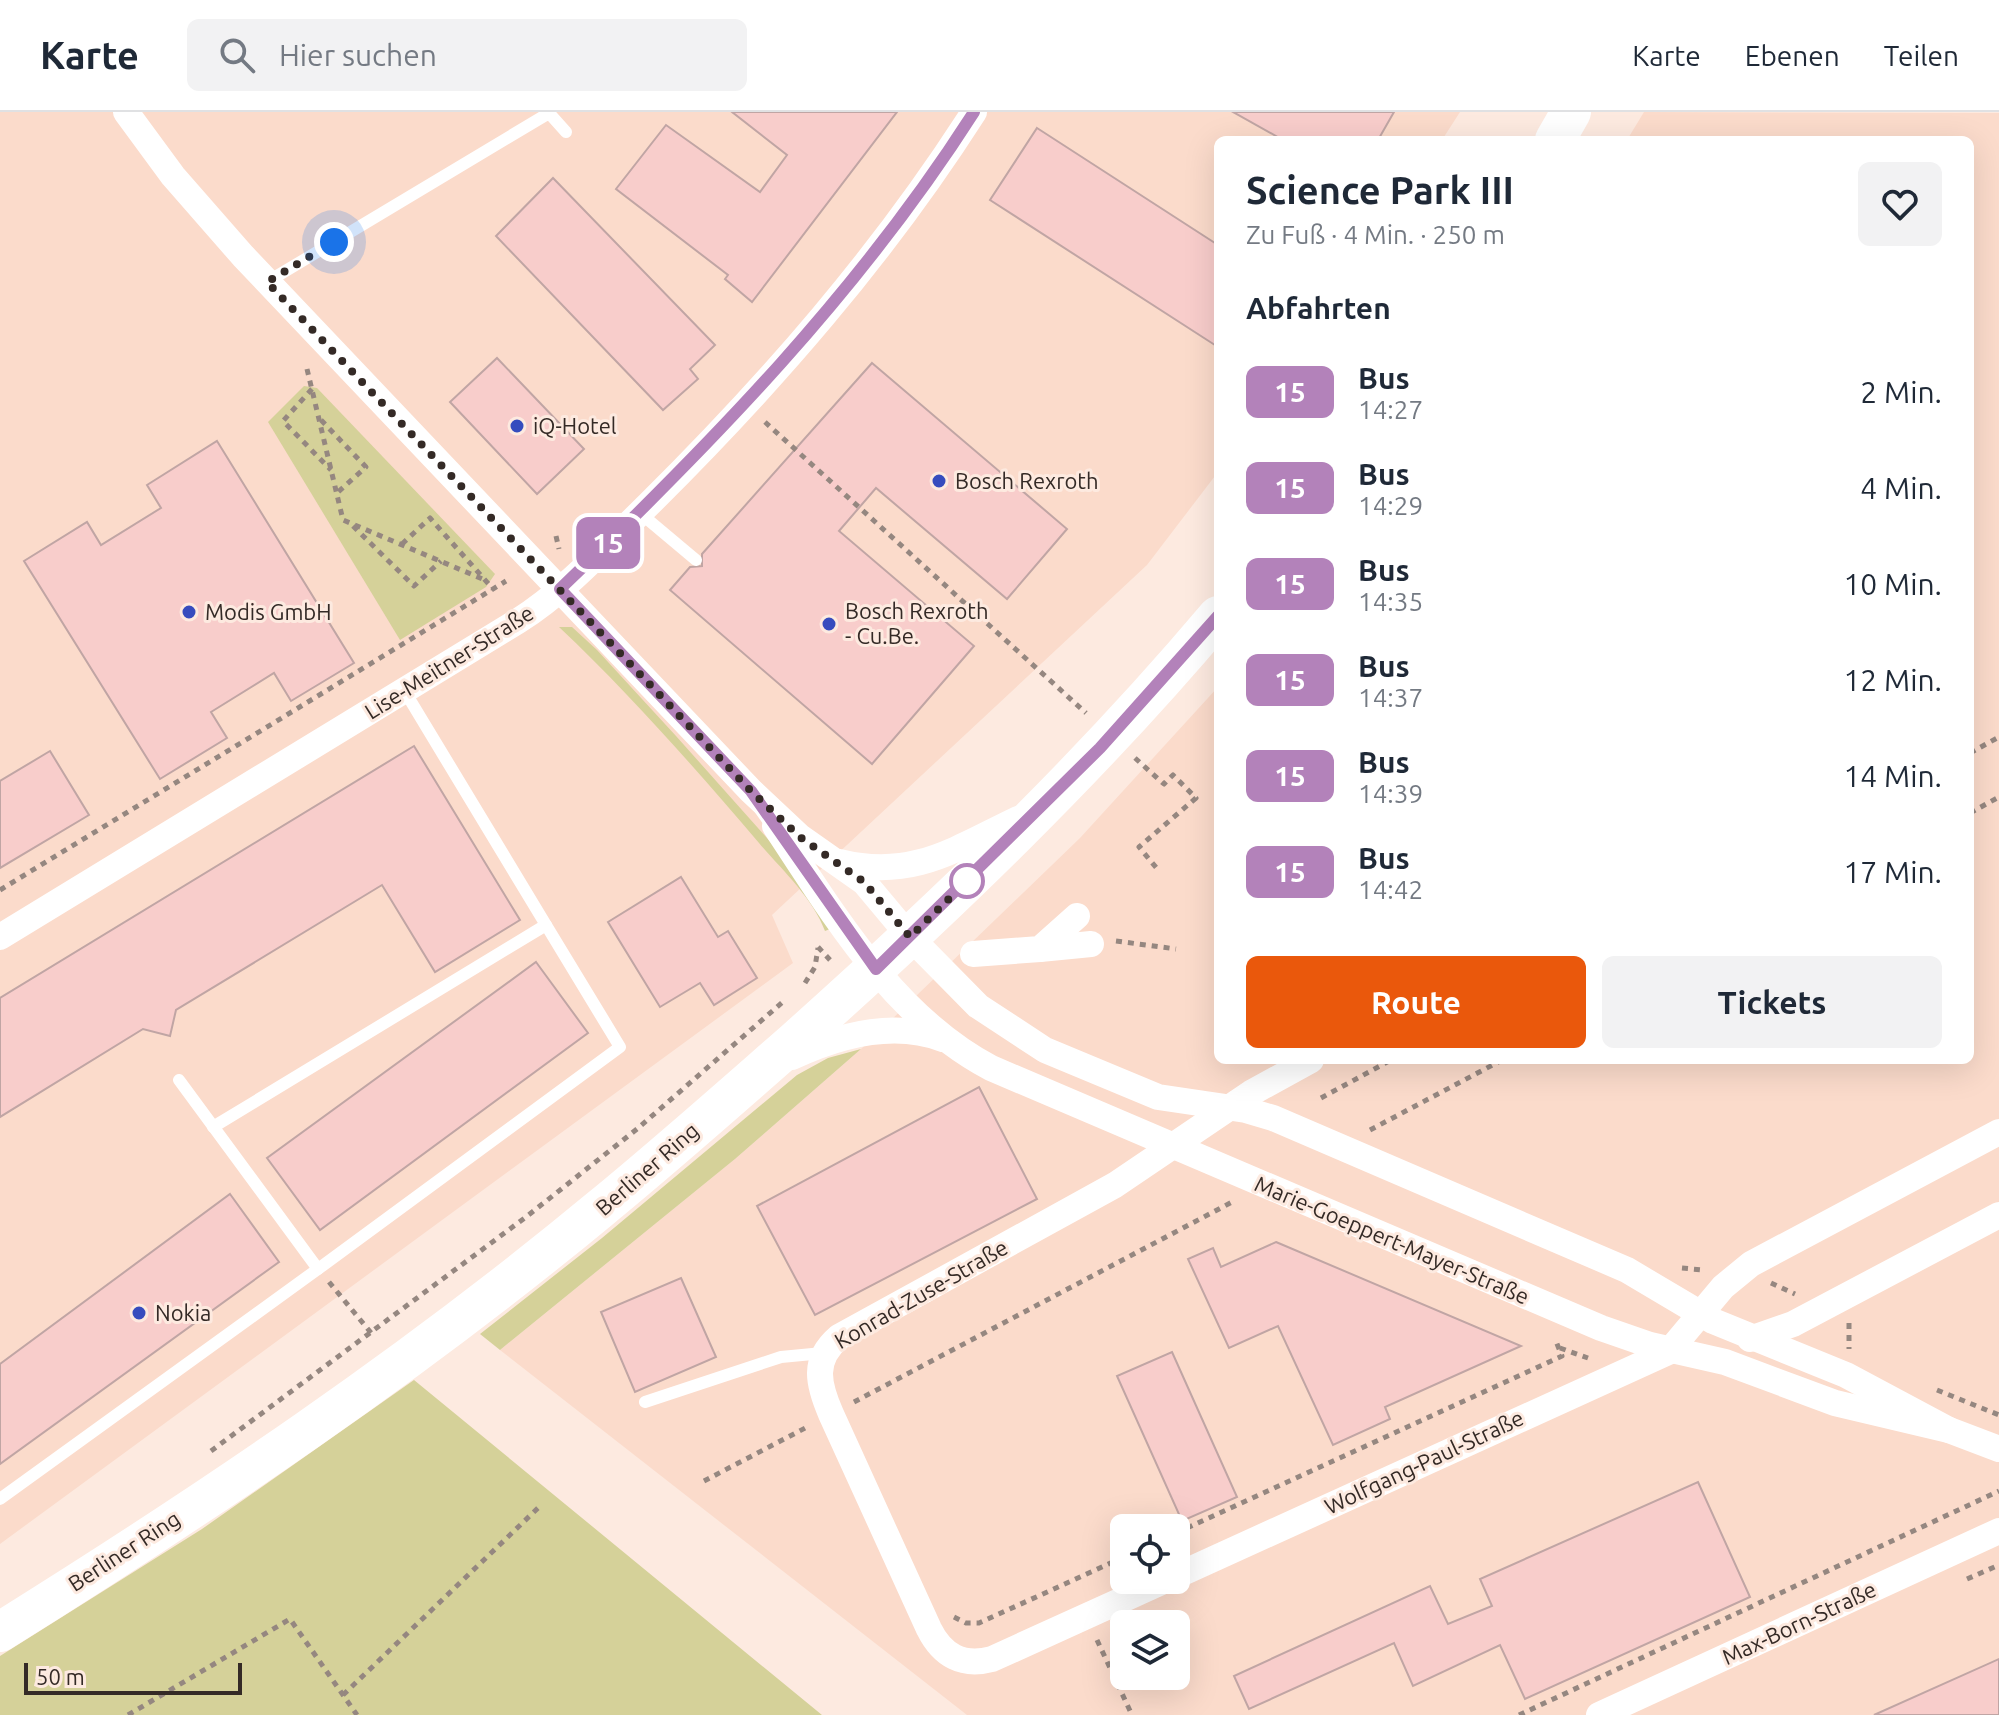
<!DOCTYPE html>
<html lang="de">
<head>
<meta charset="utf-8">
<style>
	:root { --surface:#fff; --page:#f2f2f3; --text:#1f2937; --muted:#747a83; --line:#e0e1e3; --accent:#ea580c }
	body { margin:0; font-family:Ubuntu,sans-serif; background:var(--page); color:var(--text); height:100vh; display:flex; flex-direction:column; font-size:30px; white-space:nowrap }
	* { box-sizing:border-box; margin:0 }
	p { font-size:26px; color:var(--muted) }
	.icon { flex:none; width:44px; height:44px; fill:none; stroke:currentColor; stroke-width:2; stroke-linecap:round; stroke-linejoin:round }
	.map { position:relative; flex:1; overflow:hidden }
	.side { position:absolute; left:1214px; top:24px; width:760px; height:928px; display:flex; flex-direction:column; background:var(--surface); border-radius:12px; box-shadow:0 8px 32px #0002 }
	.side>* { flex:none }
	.badge { padding:0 16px; border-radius:12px; font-size:28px; line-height:52px }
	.fabs { position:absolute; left:1110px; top:1402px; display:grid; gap:16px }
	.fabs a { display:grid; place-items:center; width:80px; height:80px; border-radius:12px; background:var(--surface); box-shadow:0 8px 32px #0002; font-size:40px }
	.scale { position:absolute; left:24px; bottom:20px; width:218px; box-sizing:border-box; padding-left:8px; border:4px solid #342a26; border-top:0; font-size:22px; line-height:28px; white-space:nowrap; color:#342a26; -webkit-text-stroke:6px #fdeae0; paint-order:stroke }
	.you { position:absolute; width:40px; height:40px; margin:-20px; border:6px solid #fff; border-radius:50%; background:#1a73e8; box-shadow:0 0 0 12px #1a73e833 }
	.map>.badge { position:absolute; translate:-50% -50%; box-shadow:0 0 0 4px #fff }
	h2 { padding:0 32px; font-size:30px; line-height:72px }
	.round { display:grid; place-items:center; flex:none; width:84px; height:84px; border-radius:12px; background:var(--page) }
	.overview { display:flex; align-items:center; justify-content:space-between; height:136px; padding:0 32px }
	h1 { font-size:38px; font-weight:700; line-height:60px }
	.action { display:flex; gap:16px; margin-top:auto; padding:16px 32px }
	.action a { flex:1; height:92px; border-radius:12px; background:var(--accent); color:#fff; font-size:32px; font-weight:700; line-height:92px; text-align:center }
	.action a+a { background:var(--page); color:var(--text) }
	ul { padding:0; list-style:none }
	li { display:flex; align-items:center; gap:24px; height:96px; padding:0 32px }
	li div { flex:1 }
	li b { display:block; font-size:30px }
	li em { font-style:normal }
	li .badge { min-width:88px; font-weight:700; text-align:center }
	header { display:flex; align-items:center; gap:48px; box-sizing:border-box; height:112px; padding:0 40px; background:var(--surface); border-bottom:2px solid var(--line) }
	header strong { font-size:38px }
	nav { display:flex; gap:44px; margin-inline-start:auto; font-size:28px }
	.search { width:560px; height:72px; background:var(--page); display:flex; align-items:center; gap:20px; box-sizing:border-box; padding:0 28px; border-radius:12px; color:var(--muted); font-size:30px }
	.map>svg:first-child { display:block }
</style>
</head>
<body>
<header>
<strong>Karte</strong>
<div class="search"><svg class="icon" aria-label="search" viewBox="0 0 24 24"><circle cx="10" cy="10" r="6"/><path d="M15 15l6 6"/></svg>Hier suchen</div>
<nav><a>Karte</a><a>Ebenen</a><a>Teilen</a></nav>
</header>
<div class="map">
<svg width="1999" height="1603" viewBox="0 0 1999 1603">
	<rect width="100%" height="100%" fill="#fdeae0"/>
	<g fill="#fbdbcb" fill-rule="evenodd">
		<polygon points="0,0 1460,0 1442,28 1218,28 1218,360 1147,453 772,803 793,851 0,1432"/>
		<path d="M1644,0L1999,1V1603H967L500,1238L735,1047L861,937L1080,726L1218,575V948H1970V28H1627ZM1124,1416H1176V1468H1124ZM1124,1512H1176V1564H1124Z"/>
	</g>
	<g fill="#d5d199">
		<polygon points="304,274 317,276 495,462 486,475 400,528 268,310"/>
		<path d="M559,515H572L597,538L676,624L807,771L835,815L825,819C813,786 781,757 759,731C695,656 630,582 559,515Z"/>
		<polygon points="861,937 735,1047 500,1238 480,1222 602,1126 797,963 828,946"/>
		<polygon points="414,1268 822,1603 0,1603 0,1544 202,1417"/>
	</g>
	<g fill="#f8cdcb" stroke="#c0a5a4" stroke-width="2">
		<polygon points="732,0 897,0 752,190 725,167 728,163 616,77 666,13 760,80 787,43"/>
		<polygon points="1233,0 1394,0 1378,28 1283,28"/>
		<polygon points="1037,16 1218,133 1218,235 990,88"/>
		<polygon points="553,66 715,233 690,257 698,267 663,298 496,124"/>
		<polygon points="497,246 584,337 537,382 450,290"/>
		<polygon points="872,251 1067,417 1007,487 876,376 839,419 974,534 872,652 670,478 690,455 702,454 702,442"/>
		<polygon points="217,329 354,551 291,589 274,561 211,600 227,626 160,667 24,449 87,410 101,433 161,396 147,373"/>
		<polygon points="414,634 520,808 435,860 382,773 176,898 170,924 143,917 0,1005 0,886"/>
		<polygon points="50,639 89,703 0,756 0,669"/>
		<polygon points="681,765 718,825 728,819 757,866 714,893 700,871 660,895 608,810"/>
		<polygon points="536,850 588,921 320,1118 267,1046"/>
		<polygon points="979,975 1037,1087 815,1203 757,1094"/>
		<polygon points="230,1082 279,1150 0,1352 0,1252"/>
		<polygon points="1276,1130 1521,1234 1385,1295 1390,1307 1333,1333 1278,1214 1229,1236 1188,1147 1213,1136 1221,1155"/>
		<polygon points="681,1166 716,1245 635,1280 601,1200"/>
		<polygon points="1172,1240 1237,1385 1182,1409 1117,1264"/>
		<polygon points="1698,1370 1750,1485 1525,1587 1500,1533 1413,1574 1394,1531 1249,1597 1234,1564 1430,1474 1448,1512 1492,1494 1480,1467"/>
		<polygon points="1999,1547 1999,1603 1874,1603"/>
	</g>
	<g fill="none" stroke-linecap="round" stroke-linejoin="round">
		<g stroke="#958780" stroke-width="5" stroke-dasharray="6 6" stroke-linecap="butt">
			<polyline points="307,257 343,408 485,468"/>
			<polyline points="312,277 283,309 331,358"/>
			<polyline points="321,308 366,355 337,381"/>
			<polyline points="765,310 1086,601"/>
			<polyline points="353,414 414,474 441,449"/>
			<polyline points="556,424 559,437"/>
			<polyline points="402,432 430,406 493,477"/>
			<polyline points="1970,641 1999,625"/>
			<polyline points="1135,646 1164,672 1173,663 1196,686 1139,735 1159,759"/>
			<polyline points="1970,701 1999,685"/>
			<polyline points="0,778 506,469"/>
			<polyline points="1116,829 1176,837"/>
			<polyline points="818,835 830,848"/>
			<polyline points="805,871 815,855 818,836"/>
			<polyline points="1321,986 1391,948"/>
			<polyline points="1370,1018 1502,948"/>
			<polyline points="1682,1156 1703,1158"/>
			<polyline points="329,1170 372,1222"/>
			<polyline points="1771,1171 1795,1182"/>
			<polyline points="1849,1211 1849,1237"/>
			<polyline points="1560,1236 1588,1246"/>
			<polyline points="1937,1278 1999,1303"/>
			<polyline points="854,1290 1234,1089"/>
			<polyline points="211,1339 526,1105 637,1017 785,888"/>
			<polyline points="704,1369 809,1314"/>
			<polyline points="1176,1421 1562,1244 1555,1227"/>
			<polyline points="1967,1467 1999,1453"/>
			<polyline points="954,1505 966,1511 979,1511 1124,1445"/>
			<polyline points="1097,1528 1132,1603"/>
			<polyline points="343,1583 538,1396"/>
			<polyline points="128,1603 290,1507 357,1603"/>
			<polyline points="1519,1603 1999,1379"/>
		</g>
		<g stroke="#fff" stroke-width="12">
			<polyline points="267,170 549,1 566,20"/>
			<polyline points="640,401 696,448"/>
			<polyline points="213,1015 546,813 404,578"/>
			<polyline points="318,1157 620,935 546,813"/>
			<polyline points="645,1290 781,1245 823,1241"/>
			<polyline points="0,1387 318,1157 179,968"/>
		</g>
		<g stroke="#fff" stroke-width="26">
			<polyline points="126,0 173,64 243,144 751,679 800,725 864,770 910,825 978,894 1045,938 1158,985 1246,998 1273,1006 1627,1158 1713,1209 1846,1263 1949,1318"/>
			<path d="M775,714C834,803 894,905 991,956L1601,1216L1650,1233L1725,1250L1835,1291L1949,1318L1999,1337"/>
			<path d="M840,750C912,768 955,737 1018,707"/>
			<path d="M0,825L518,509C567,478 608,432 649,392C770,272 882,144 974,0"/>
			<polyline points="1040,837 1091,832"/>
			<polyline points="973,842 1040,837 1077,804"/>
			<path d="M792,945C839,923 893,908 943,927"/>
			<polyline points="1750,1227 1793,1212 1999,1103"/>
			<polyline points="1671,1237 1723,1175 1751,1152 1999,1020"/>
			<polyline points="1176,1464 1675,1237"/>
			<path d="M1166,1468L992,1547C962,1555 942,1543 929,1517L831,1302C818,1272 812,1248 839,1225L1115,1073L1251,981L1311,948"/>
			<polyline points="1599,1603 1999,1419"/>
		</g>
		<g stroke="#fff" stroke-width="40">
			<polyline points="1555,28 1571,0"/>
			<path d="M0,1520C207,1391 413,1252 601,1096C667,1042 731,985 795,929C944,796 1089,657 1218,504"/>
		</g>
	</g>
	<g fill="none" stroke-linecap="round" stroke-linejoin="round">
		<g stroke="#fff" stroke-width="18">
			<path id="line" d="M974,0C859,180 713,330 560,477L751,679L876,857L1100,636L1218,504"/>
		</g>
		<use href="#line" stroke="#b382ba" stroke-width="12"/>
		<polyline stroke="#342a26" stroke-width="8" stroke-dasharray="0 14.4" points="334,130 267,170 751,679 800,725 864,770 910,825 967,769"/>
	</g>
	<g fill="#364cbe" stroke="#fdeae0" stroke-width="3">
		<circle cx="517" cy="314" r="8"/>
		<circle cx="939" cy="369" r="8"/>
		<circle cx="189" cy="500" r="8"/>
		<circle cx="829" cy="512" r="8"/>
		<circle cx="139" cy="1201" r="8"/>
	</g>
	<circle fill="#fff" stroke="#b382ba" stroke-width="4" cx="967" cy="769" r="16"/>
	<g text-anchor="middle" stroke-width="6" stroke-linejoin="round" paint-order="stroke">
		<g font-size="22" fill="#342a26" stroke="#fdeae0" text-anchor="start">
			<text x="533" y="322">iQ-Hotel</text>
			<text x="955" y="377">Bosch Rexroth</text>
			<text x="845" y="507">Bosch Rexroth<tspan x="845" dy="25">- Cu.Be.</tspan></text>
			<text x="205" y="508">Modis GmbH</text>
			<text x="155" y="1209">Nokia</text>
		</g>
		<g font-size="22" fill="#342a26" stroke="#fdeae0">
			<text transform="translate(449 550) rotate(-32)" y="8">Lise-Meitner-Straße</text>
			<text transform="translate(647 1057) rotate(-41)" y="8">Berliner Ring</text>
			<text transform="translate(1392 1128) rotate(23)" y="8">Marie-Goeppert-Mayer-Straße</text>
			<text transform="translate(921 1182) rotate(-30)" y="8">Konrad-Zuse-Straße</text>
			<text transform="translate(1424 1350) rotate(-25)" y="8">Wolfgang-Paul-Straße</text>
			<text transform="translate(124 1439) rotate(-33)" y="8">Berliner Ring</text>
			<text transform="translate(1799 1511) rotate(-25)" y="8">Max-Born-Straße</text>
		</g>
	</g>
</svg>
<div class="fabs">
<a><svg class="icon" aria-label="locate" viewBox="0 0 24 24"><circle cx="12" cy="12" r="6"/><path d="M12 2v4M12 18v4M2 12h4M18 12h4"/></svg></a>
<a><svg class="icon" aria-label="layers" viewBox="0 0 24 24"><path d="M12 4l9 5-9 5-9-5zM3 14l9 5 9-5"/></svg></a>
</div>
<div class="scale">50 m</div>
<div class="you" style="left:334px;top:130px"></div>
<b class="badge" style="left:608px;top:431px;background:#b382ba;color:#fff">15</b>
<section class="side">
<div class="overview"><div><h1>Science Park III</h1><p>Zu Fuß · 4 Min. · 250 m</p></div><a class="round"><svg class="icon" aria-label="heart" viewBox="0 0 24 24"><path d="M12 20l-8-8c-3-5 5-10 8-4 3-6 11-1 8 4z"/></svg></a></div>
<h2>Abfahrten</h2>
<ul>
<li><span class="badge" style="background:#b382ba;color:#fff">15</span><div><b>Bus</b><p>14:27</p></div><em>2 Min.</em></li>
<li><span class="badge" style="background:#b382ba;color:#fff">15</span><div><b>Bus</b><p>14:29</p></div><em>4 Min.</em></li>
<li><span class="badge" style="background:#b382ba;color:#fff">15</span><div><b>Bus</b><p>14:35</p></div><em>10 Min.</em></li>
<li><span class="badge" style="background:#b382ba;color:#fff">15</span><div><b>Bus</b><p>14:37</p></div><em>12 Min.</em></li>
<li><span class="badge" style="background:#b382ba;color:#fff">15</span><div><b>Bus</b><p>14:39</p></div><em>14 Min.</em></li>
<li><span class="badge" style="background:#b382ba;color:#fff">15</span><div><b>Bus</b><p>14:42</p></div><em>17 Min.</em></li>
</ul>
<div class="action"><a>Route</a><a>Tickets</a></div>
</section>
</div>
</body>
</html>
